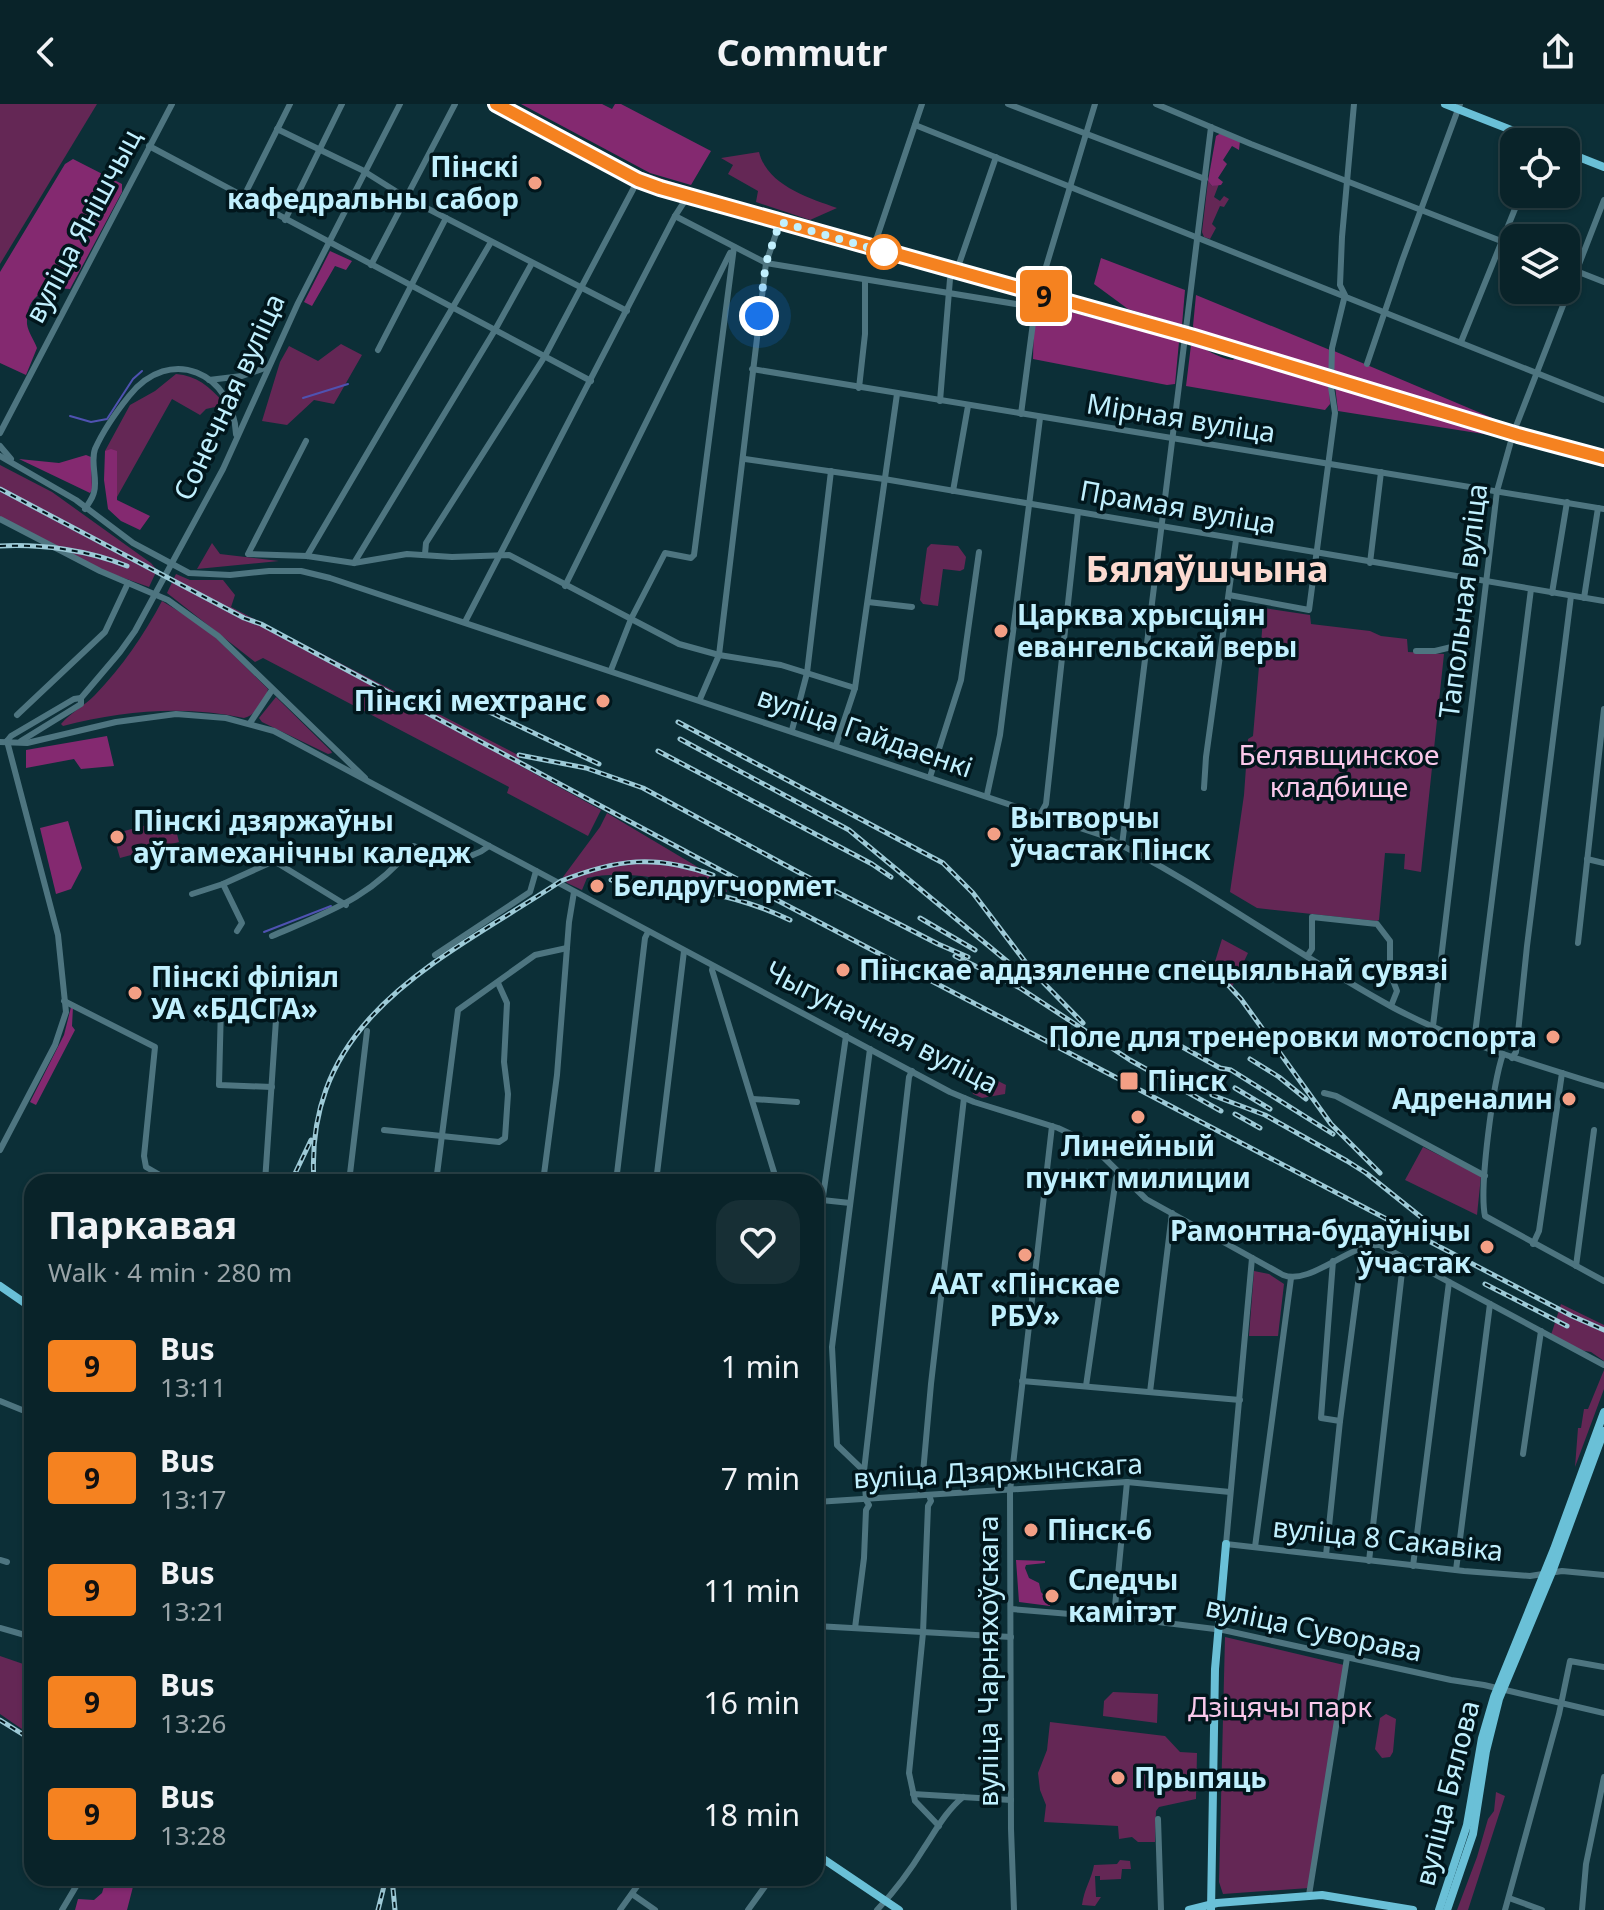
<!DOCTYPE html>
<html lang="en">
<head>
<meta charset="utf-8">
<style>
	:root { --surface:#092329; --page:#172f35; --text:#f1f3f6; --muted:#99a4a8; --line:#294046 }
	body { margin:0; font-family:"Noto Sans",sans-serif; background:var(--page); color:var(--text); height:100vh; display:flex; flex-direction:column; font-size:30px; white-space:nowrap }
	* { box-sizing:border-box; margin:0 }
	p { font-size:26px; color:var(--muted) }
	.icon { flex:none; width:44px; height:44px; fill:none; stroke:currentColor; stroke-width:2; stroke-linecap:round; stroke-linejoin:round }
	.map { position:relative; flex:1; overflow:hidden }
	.side { position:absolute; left:24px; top:1070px; width:800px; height:712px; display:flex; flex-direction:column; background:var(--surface); border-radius:24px; box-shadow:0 2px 6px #0004,0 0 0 2px var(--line) }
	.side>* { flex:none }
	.badge { padding:0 16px; border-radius:6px; font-size:28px; line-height:52px }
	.tools { position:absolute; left:1500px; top:24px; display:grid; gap:16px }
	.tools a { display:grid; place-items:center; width:80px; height:80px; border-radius:16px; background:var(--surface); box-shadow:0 2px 6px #0004,0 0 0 2px var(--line); font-size:40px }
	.you { position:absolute; width:40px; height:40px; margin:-20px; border:6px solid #fff; border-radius:50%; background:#1a73e8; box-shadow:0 0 0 12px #1a73e833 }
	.map>.badge { position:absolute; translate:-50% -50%; box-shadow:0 0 0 4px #fff }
	.round { display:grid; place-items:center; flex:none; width:84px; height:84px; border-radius:24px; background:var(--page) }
	.head { display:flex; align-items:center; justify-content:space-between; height:136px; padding:0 24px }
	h1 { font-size:38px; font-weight:700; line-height:60px }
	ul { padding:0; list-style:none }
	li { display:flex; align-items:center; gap:24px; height:112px; padding:0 24px }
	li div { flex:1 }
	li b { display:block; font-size:30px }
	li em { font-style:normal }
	li .badge { min-width:88px; font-weight:700; text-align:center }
	header { display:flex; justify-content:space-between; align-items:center; height:104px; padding:0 24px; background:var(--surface); font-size:36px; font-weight:700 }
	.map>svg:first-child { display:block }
</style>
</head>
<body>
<header><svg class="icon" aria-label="back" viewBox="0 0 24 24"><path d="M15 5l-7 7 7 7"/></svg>Commutr<svg class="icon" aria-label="share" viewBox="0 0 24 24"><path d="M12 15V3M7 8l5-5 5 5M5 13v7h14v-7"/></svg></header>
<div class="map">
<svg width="1604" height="1806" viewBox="0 0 1604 1806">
	<rect width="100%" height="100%" fill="#0c2f37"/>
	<g fill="#642755">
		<polygon points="0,0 97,0 0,160"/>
		<polygon points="541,15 636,66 690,84 685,87 642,73 540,19"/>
		<path d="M759,48C767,81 808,94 837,104L810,116L756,98L758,87L728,70L733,61L721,54Z"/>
		<polygon points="1208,77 1212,82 1219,80 1214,93 1220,97 1224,92 1229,95 1224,103 1220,102 1212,120 1216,124 1210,135 1204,133 1202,128"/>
		<polygon points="341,240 362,251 334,300 314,296 287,321 262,317 280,258 289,242 318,257"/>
		<path d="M176,270C197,272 209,282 223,298L215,303L206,305L200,311L172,295L117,393V347H105L130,301L155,287Z"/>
		<polygon points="0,361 52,388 151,459 157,466 149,483 104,467 0,413"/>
		<polygon points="212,439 220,450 279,457 197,465"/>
		<polygon points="931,440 958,442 966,453 964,465 960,467 943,465 938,502 923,500 920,496 927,444"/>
		<polygon points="176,470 190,476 223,476 235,491 231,503 520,652 517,660 601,706 588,732 507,689 509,683 263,554 255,558 167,489"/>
		<path d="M162,497L206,524L268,585C266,596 255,612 244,614C183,601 123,607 63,622L61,620C70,609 84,602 95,591C122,563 144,531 162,497Z"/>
		<polygon points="1264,504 1310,511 1311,520 1370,527 1381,532 1407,535 1408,548 1444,550 1421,768 1404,765 1405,750 1385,749 1379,816 1377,817 1257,804 1230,788 1244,691 1248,635 1253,632"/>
		<polygon points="276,593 331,647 332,649 328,650 262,618 259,614"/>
		<path d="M607,709L696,762L726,785L727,788C686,779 628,764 587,774L582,786L567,779L563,773L600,723Z"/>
		<polygon points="173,714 179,738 120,754 113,730"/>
		<polygon points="1222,835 1248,849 1231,885 1213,864"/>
		<polygon points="978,967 1006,981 1005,990 982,994 973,990 966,970"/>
		<polygon points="1423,1043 1481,1072 1477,1111 1405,1076"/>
		<polygon points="1254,1167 1269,1170 1284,1180 1278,1232 1249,1232"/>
		<polygon points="1561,1200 1604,1221 1604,1257 1591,1248 1579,1246 1551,1231"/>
		<polygon points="1604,1266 1604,1285 1575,1363 1578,1324 1581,1324 1584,1305 1588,1305"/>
		<polygon points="1225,1533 1344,1561 1309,1784 1223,1790 1219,1778"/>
		<polygon points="0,1552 32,1563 32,1632 0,1610"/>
		<polygon points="1113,1588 1158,1590 1157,1619 1103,1612 1104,1597"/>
		<polygon points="1386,1610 1396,1615 1393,1648 1390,1653 1382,1654 1375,1645 1380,1614"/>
		<polygon points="1050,1618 1165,1632 1180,1648 1197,1649 1196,1695 1159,1703 1156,1707 1155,1738 1138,1738 1132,1733 1119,1735 1118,1722 1044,1718 1046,1701 1040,1686 1038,1669 1047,1646"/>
		<polygon points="1496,1688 1505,1692 1468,1806 1457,1806 1477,1753 1488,1715 1494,1707"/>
		<path d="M1120,1756L1130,1757L1131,1765H1122L1121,1775L1100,1776V1772H1095L1096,1793H1101L1095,1802L1082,1801C1084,1785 1092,1774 1094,1761L1117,1760Z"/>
	</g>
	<g fill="#842970">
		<polygon points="521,0 602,0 612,5 615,0 621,0 711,47 691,81 650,69"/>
		<polygon points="1221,29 1240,37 1239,46 1232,42 1223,56 1227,60 1218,74 1223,78 1221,81 1212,82 1208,77 1216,32"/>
		<path d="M73,55L122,80V88L70,185C45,183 26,191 27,220C28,228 34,236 37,244L26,271L0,259V168L65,60Z"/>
		<polygon points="330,147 352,157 346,166 335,162 312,202 304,198"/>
		<polygon points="1101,154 1185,186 1182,221 1128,205 1094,180"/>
		<polygon points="1196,191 1330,246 1329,266 1195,226 1193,222"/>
		<polygon points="1059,205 1177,236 1179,238 1175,280 1167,281 1033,255 1034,217 1054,220"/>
		<path d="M1191,241C1206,243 1218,255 1233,256L1238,251L1244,252L1329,277L1330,300L1325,306L1186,282Z"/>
		<polygon points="1334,247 1497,316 1333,268"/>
		<polygon points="1338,280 1496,327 1497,329 1496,332 1338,307 1335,282"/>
		<polygon points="111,345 117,347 117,396 150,412 140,426 121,417 108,405 104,376 105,347"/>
		<polygon points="86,351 91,353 92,386 90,389 19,355 59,359"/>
		<polygon points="107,632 114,662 81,665 74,655 26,664 26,646"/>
		<polygon points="68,717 82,764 71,785 56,790 40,724"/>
		<polygon points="71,903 73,903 72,922 75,926 36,1001 30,998 64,931"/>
		<polygon points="1016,1456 1045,1457 1045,1459 1026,1461 1025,1464 1029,1474 1039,1479 1041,1488 1050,1499 1050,1502 1019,1498"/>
		<polygon points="135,1775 127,1806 75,1806 78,1795 94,1796 102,1789 105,1779"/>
	</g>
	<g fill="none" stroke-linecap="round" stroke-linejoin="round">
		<g stroke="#4f52b1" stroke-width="2">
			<polyline points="303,294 348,280"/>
			<polyline points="70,312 91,318 107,315 133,275 142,267"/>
			<polyline points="264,828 331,802"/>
		</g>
		<g stroke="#4e7580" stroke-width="6">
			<polyline points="496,0 638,76 660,84 1194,233 1518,331 1604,354"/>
			<polyline points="1008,0 1205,75"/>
			<polyline points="1156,0 1251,40 1514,142"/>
			<polyline points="915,21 1604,296"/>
			<polyline points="277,25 362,66 405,93 627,207"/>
			<polyline points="149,42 591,277"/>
			<polyline points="243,94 290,0"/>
			<polyline points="675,112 766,159 1034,203"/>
			<polyline points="285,116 342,0"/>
			<polyline points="873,145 922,0"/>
			<polyline points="371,161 455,0"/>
			<polyline points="1566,163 1604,178"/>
			<polyline points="1461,238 1521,90"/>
			<polyline points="378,246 446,114"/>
			<polyline points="1367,260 1402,157 1460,0"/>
			<polyline points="752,265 1604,405"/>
			<polyline points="209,276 242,272 268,263"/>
			<polyline points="859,284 865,230 865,177"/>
			<polyline points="940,297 950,175 959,160 996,53"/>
			<polyline points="1021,310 1036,196 1095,0"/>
			<polyline points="0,329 172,0"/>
			<polyline points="306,337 248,450 307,452 354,459 407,450 452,453 509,451 679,540 719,551 781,561 855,584"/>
			<polyline points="0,342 11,355"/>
			<path d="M0,352L76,396L133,439L189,469L230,471L269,467H301L330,474L1101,731C1203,780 1294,850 1394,904C1460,939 1533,960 1604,982"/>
			<polyline points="745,355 884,375 1604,497"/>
			<polyline points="953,387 968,302"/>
			<path d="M85,405C88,400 93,394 94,388C98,375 90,359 95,345C103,327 117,307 129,292C170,240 233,269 236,330"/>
			<polyline points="0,415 100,467 168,496 218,532 365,674"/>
			<polyline points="425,450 426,439 545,252 638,76"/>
			<polyline points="307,452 491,138"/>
			<polyline points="354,459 495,226 532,159"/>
			<polyline points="1370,459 1381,368"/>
			<polyline points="565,482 730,149"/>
			<polyline points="1552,489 1567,398"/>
			<polyline points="1229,491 1309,506 1335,309 1331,283 1332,244 1345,191 1340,181 1342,133 1354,0"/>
			<polyline points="1584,494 1598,404"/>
			<polyline points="868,498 912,503"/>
			<polyline points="465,518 675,112 688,92"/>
			<polyline points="1416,547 1435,547 1460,541 1467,474"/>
			<polyline points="611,566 631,515 665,449 691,454 694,451 734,143"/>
			<polyline points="700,595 719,551 766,159 780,118"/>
			<polyline points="17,611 105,528 128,479"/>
			<polyline points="250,619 272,586"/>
			<polyline points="792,626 807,569 831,367"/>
			<polyline points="7,637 11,632 74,595 81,594"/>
			<polyline points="21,637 81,600 81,594 120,548 135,527 223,365 298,199 400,0"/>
			<path d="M0,638L27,639L116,618L176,610L226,614L274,627L950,988L974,998L1058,1024L1088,1038L1146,1095L1283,1171C1310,1182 1350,1139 1380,1141L1604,1261"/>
			<polyline points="836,641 855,584 897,290"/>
			<polyline points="930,673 961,576 979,448"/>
			<polyline points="1204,684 1206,653 1236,436"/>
			<polyline points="987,691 1000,631 1040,314"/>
			<polyline points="1041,709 1046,700 1078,408"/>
			<polyline points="1122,741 1211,23"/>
			<polyline points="1587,755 1604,759"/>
			<polyline points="223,780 242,819 237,827"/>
			<polyline points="192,790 223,780 274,757 346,801"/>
			<path d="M272,832C333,806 370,794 414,742C437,755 467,760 489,742"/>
			<polyline points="1578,839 1604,605"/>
			<polyline points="435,851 530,788 536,767"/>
			<polyline points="1308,851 1312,845 1312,813 1377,820 1390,837 1390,869 1397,887 1391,902"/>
			<polyline points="713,862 712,866 777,1078"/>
			<polyline points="64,897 155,943 144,1052 146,1063 172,1078"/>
			<polyline points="221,901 219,981 272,983"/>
			<polyline points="1433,922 1497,387 1513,330 1604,96"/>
			<polyline points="1474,938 1531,485"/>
			<path d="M1503,950C1493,979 1479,1084 1485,1112L1604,1177"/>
			<polyline points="1512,954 1516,948 1527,842 1571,492"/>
			<polyline points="1324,989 1336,992 1485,1072"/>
			<polyline points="753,995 797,998"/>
			<polyline points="384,1026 499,1038 505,1034 508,990 504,958 507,899 498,879"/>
			<polyline points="0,1046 55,941 66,908 58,831 7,637"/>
			<polyline points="184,1071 256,1078"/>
			<polyline points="265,1078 277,901"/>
			<polyline points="349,1078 367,927"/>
			<polyline points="436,1078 458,906 535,851 567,844"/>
			<polyline points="543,1078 557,971 569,818 574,788"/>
			<polyline points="616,1078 645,834 648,828"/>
			<polyline points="656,1078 684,847"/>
			<polyline points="822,1096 850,1099"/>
			<polyline points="1533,1140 1539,1127 1562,969"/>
			<polyline points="816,1141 846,932"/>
			<polyline points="1252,1154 1226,1440 1464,1467 1530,1472 1562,1467 1604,1471"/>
			<polyline points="1333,1157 1321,1314 1340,1317"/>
			<polyline points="1576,1162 1594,1026"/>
			<polyline points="1022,1277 1240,1296"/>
			<polyline points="1086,1282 1116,1074 1119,1069"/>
			<polyline points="1150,1288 1172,1109"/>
			<polyline points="0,1297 32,1310"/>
			<polyline points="1523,1350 1541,1227"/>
			<polyline points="864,1367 837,1341 832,1243 870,945"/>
			<polyline points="921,1391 931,1280 964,994"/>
			<polyline points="929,1391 931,1397 928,1402 923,1529 909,1669 915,1697 939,1722"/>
			<polyline points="816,1398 1127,1378 1230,1388"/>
			<polyline points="1255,1443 1291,1174"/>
			<polyline points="1326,1451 1340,1317 1362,1149 1360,1145"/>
			<polyline points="0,1456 7,1458"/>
			<polyline points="1369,1457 1403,1159 1406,1155"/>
			<polyline points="1413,1462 1449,1178"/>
			<polyline points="1456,1466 1490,1200"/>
			<polyline points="1011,1505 1142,1516 1223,1526 1451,1576 1484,1581 1604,1609"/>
			<polyline points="1114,1513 1127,1378"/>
			<polyline points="816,1522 1011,1533"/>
			<polyline points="0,1524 32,1533"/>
			<polyline points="855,1524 864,1454 866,1406 869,1401 866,1396 864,1367 909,973 912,967"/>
			<polyline points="913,1690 1011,1696"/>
			<polyline points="1158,1715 1161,1806"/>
			<polyline points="632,1790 655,1806"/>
			<polyline points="1309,1791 1347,1554"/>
			<polyline points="1509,1794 1542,1806"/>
			<polyline points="62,1806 81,1774"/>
			<polyline points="620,1806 643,1774"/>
			<polyline points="748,1806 771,1774"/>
			<path d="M877,1806C895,1787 910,1767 924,1744C936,1726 946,1707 963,1693"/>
			<polyline points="1014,1806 1011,1725 1010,1387 1052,1022"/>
			<polyline points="1505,1806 1559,1610 1570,1557 1604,1563"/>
			<polyline points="1582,1806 1586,1760 1604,1673"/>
		</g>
		<g stroke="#6ac0d7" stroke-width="8">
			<polyline points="1445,0 1542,38"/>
			<polyline points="1566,48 1604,63"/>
			<polyline points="0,1182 32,1204"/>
			<polyline points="816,1750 899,1806"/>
			<polyline points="1189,1806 1217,1799 1322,1791 1413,1806"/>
			<polyline points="1211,1806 1215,1565 1226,1440"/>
			<polyline points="1439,1806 1467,1721 1482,1634 1494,1593 1554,1445 1604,1308"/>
			<polyline points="1447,1806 1473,1730 1486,1647 1499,1595 1552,1468 1604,1327"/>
		</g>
		<g stroke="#9dcad7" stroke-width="5">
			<g id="rail">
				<polyline points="0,385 244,514 261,520 769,792 1572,1212 1604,1226"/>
				<path d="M0,442C42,440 88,446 127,462"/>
				<polyline points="462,595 599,660"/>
				<polyline points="678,618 943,759 973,789 1033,868 1083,919"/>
				<polyline points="680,635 849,726 1031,877"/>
				<polyline points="658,647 872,760 891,773"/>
				<polyline points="519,651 586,664 643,684 800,769 938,840 968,853"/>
				<path d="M611,776C673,782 733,788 790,816"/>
				<polyline points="920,814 975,846"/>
				<polyline points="955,852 1020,884 1130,956 1221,1007"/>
				<polyline points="1203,859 1217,869 1241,895 1331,1020 1380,1069"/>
				<polyline points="1177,940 1220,964 1231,966 1333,1030"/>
				<polyline points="1250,955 1279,973 1306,995"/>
				<polyline points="1235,984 1270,1005"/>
				<polyline points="1212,991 1265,1011 1347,1057 1366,1069 1426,1117"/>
				<polyline points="1235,1010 1260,1024"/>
				<polyline points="291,1078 311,1036"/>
				<path d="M314,1078C303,912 445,854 561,777C617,755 655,750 713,771"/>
				<polyline points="1485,1180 1567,1222"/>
				<polyline points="0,1616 32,1636"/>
				<polyline points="392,1774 395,1806"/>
				<polyline points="378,1806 386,1774"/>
			</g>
		</g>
		<use href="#rail" stroke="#01161c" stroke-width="2" stroke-dasharray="6" stroke-linecap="butt"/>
	</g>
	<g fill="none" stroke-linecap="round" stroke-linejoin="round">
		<g stroke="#fff" stroke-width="18">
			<polyline id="line" points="496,0 638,76 660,84 1194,233 1518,331 1604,354"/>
		</g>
		<use href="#line" stroke="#f58220" stroke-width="12"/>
		<polyline stroke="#c1f0fe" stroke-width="8" stroke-dasharray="0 14.4" points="759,212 766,159 780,118 884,148"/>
	</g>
	<g fill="#f39f85" stroke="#01161c" stroke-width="3">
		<circle cx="535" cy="79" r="8"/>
		<circle cx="1001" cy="527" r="8"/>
		<circle cx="603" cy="597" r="8"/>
		<circle cx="994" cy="730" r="8"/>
		<circle cx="117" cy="733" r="8"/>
		<circle cx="597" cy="782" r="8"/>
		<circle cx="843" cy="866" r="8"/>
		<circle cx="135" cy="889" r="8"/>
		<circle cx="1553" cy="933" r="8"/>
		<rect x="1119" y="967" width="20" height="20" rx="4"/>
		<circle cx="1569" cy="995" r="8"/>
		<circle cx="1138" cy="1013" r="8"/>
		<circle cx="1487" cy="1143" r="8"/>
		<circle cx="1025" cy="1151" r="8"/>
		<circle cx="1031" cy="1426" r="8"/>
		<circle cx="1052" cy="1492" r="8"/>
		<circle cx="1118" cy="1674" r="8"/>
	</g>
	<circle fill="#fff" stroke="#f58220" stroke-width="4" cx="884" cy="148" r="16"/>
	<g text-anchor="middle" stroke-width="7" stroke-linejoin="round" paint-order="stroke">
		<g font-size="28" font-weight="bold" fill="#c1f0fe" stroke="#01161c" text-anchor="start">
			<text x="519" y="73" text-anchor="end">Пінскі<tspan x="519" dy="32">кафедральны сабор</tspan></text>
			<text x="1017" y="521">Царква хрысціян<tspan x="1017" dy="32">евангельскай веры</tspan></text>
			<text x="587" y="607" text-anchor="end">Пінскі мехтранс</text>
			<text x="1010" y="724">Вытворчы<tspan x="1010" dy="32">ўчастак Пінск</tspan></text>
			<text x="133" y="727">Пінскі дзяржаўны<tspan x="133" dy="32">аўтамеханічны каледж</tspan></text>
			<text x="613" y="792">Белдругчормет</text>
			<text x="859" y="876">Пінскае аддзяленне спецыяльнай сувязі</text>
			<text x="151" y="883">Пінскі філіял<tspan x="151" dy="32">УА «БДСГА»</tspan></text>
			<text x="1537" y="943" text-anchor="end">Поле для тренеровки мотоспорта</text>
			<text x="1147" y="987">Пінск</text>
			<text x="1553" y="1005" text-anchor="end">Адреналин</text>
			<text x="1138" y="1052" text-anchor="middle">Линейный<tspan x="1138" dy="32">пункт милиции</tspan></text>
			<text x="1471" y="1137" text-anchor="end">Рамонтна-будаўнічы<tspan x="1471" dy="32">ўчастак</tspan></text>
			<text x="1025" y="1190" text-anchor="middle">ААТ «Пінскае<tspan x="1025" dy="32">РБУ»</tspan></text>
			<text x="1047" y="1436">Пінск-6</text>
			<text x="1068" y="1486">Следчы<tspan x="1068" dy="32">камітэт</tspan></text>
			<text x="1134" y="1684">Прыпяць</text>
		</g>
		<g font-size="28" fill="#c1f0fe" stroke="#01161c">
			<text transform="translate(83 122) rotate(-62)" y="10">вуліца Янішчыц</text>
			<text transform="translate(229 293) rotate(-65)" y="10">Сонечная вуліца</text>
			<text transform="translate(1181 314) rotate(9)" y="10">Мірная вуліца</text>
			<text transform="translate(1178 403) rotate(10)" y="10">Прамая вуліца</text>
			<text transform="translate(1463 497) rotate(-83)" y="10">Тапольная вуліца</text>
			<text transform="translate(865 628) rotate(19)" y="10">вуліца Гайдаенкі</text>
			<text transform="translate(882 923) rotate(27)" y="10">Чыгуначная вуліца</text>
			<text transform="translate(998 1367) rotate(-3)" y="10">вуліца Дзяржынскага</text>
			<text transform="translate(1388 1435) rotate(6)" y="10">вуліца 8 Сакавіка</text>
			<text transform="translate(1314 1525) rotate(12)" y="10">вуліца Суворава</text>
			<text transform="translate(988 1557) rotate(-90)" y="10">вуліца Чарняхоўскага</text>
			<text transform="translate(1447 1689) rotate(-76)" y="10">вуліца Бялова</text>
		</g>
		<g font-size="28" fill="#f9c8ea" stroke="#01161c">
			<text x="1339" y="661">Белявщинское<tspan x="1339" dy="32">кладбище</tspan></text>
			<text x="1280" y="1613">Дзіцячы парк</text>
		</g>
		<g font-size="36" font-weight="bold" fill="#fcdad0" stroke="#01161c">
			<text x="1207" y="478">Бяляўшчына</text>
		</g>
	</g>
</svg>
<div class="tools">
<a><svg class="icon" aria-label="locate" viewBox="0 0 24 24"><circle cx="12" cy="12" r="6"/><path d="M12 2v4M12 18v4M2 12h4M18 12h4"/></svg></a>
<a><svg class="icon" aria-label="layers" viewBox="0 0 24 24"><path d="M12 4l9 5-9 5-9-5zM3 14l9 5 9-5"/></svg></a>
</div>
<div class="you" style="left:759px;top:212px"></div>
<b class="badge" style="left:1044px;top:192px;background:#f58220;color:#111">9</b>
<section class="side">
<div class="head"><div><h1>Паркавая</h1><p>Walk · 4 min · 280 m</p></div><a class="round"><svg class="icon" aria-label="heart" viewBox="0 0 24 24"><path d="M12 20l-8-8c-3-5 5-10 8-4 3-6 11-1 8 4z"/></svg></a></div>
<ul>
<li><span class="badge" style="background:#f58220;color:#111">9</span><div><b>Bus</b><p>13:11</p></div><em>1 min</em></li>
<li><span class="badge" style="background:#f58220;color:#111">9</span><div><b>Bus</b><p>13:17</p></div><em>7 min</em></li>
<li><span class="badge" style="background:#f58220;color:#111">9</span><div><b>Bus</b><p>13:21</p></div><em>11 min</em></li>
<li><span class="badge" style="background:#f58220;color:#111">9</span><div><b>Bus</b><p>13:26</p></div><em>16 min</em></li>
<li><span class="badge" style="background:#f58220;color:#111">9</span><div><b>Bus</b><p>13:28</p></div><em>18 min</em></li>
</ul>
</section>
</div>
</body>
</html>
